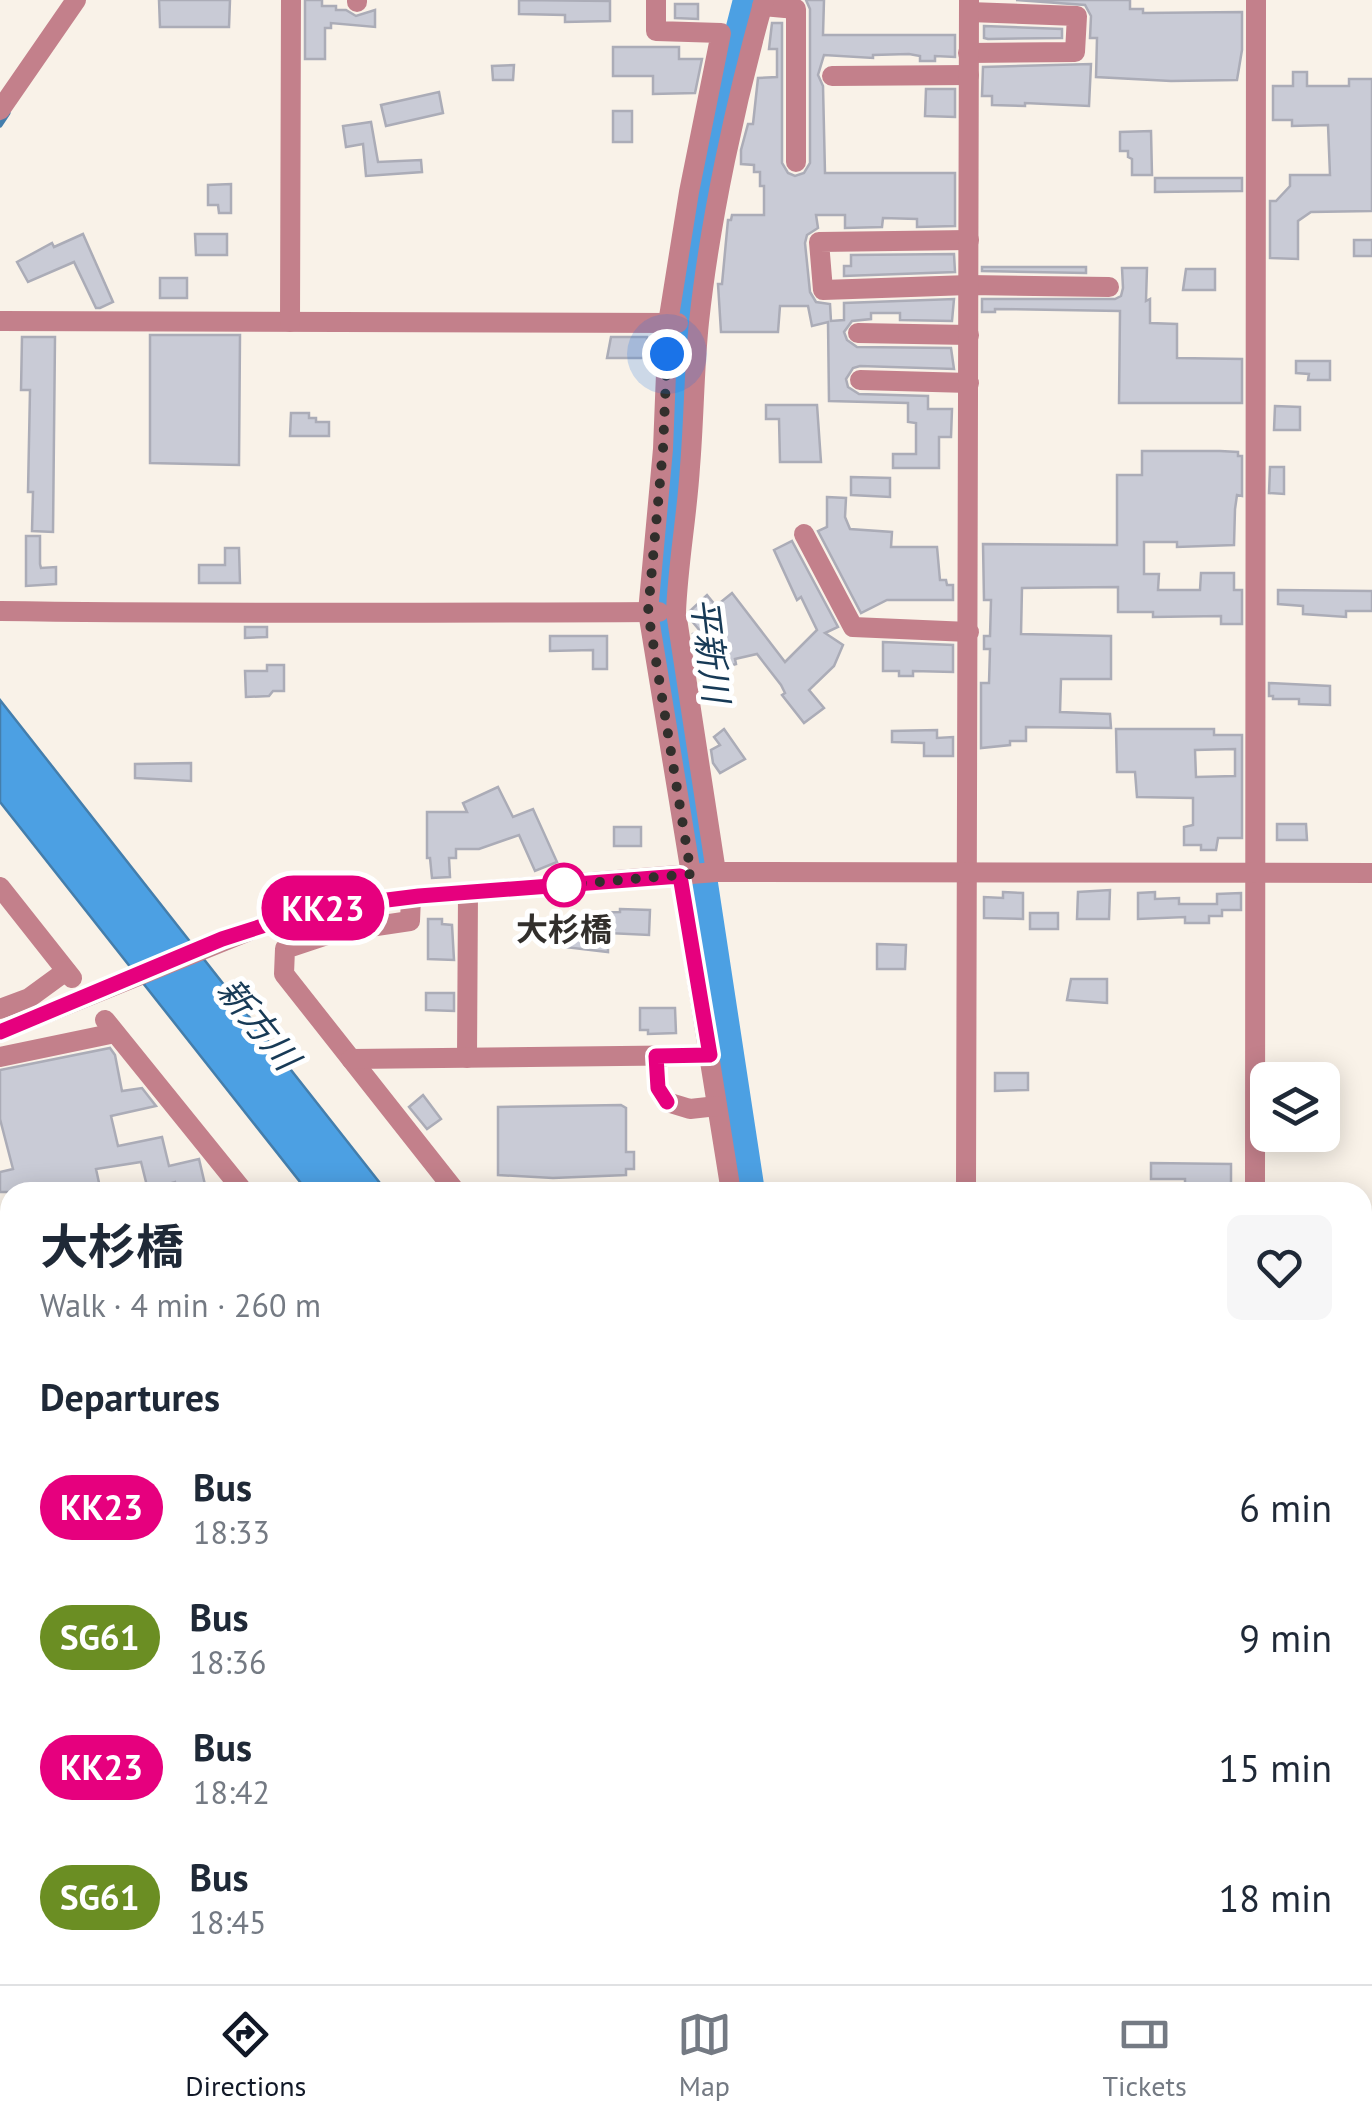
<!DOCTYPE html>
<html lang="en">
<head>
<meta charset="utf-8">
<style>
	:root { --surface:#fff; --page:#f6f6f7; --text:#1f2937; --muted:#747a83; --line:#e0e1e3; --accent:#111827 }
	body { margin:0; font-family:"PT Sans","Noto Sans JP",sans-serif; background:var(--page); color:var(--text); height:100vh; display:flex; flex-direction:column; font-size:38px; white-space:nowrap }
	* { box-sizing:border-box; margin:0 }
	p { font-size:32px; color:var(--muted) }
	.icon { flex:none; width:55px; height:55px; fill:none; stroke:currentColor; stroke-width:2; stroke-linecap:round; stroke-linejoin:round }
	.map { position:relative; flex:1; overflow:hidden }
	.details { position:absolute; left:0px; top:1182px; width:1372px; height:802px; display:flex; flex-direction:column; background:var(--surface); border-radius:30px 30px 0 0; box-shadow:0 5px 25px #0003 }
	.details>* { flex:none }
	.badge { padding:0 20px; border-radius:32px; font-size:35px; line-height:65px }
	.buttons { position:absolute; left:1250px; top:1062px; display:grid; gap:20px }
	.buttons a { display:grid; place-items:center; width:90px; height:90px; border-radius:15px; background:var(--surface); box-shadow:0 5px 25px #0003; font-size:50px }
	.you { position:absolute; width:50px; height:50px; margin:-25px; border:8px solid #fff; border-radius:50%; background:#1a73e8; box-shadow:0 0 0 15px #1a73e833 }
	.map>.badge { position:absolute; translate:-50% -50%; box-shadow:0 0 0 5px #fff }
	h2 { padding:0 40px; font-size:38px; line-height:90px }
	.round { display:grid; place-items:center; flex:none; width:105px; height:105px; border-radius:15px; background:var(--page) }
	.head { display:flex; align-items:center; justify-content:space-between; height:170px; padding:0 40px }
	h1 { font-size:48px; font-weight:700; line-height:75px }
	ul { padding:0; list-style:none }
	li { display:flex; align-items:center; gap:30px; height:130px; padding:0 40px }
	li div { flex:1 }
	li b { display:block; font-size:38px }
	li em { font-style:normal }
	li .badge { min-width:110px; font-weight:700; text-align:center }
	.menu { display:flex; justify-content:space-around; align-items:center; height:140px; border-top:2px solid var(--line); background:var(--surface); font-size:28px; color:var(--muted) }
	.menu a { display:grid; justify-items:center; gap:5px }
	.menu .current { color:var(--accent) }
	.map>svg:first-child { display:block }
</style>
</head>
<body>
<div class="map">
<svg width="1372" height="1984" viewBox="0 0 1372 1984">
	<rect width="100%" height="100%" fill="#f9f2e8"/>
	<polygon fill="#f1e4f8" points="963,1975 1141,1975 1107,1984 966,1984"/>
	<g fill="#4ca0e3" stroke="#447eac" stroke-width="2.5">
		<polygon points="0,700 387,1192 308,1192 0,802"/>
		<polygon points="850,1975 910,1975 913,1984 853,1984"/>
	</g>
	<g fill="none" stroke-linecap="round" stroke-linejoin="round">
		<polyline stroke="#447eac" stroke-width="5" points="0,125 8,113"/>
		<polyline stroke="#4ca0e3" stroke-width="30" points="748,0 708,157 684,348 663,594 665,634 750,1192"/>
	</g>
	<g fill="#c9cbd6" stroke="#abacb7" stroke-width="2.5" fill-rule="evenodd">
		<polygon points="159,0 230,0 229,27 160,27"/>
		<polygon points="305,0 322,0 322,6 336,6 336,10 346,10 356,16 375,10 375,27 331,23 331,28 325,28 325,59 305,59"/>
		<polygon points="519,0 610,1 610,21 565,22 565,15 519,14"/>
		<polygon points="806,0 824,0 823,35 955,35 955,57 935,56 935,61 920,61 920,56 909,54 873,55 873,58 824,55 818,75 823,86 825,173 955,173 955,226 917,227 917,219 883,218 882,227 845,228 845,215 816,215 818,228 807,235 805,243 810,292 816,302 830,304 831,321 844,320 844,303 954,299 952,321 900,320 900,313 871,313 871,319 852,321 844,332 847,340 857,347 951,348 954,369 860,366 853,368 846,379 848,387 859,394 928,396 928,409 952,409 951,437 939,437 939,468 893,468 893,454 916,454 916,423 908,422 908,403 829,401 828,322 812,326 808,306 780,306 778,332 721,332 718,284 722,284 728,220 731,220 732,215 764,215 764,186 760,186 760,172 754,172 754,165 741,164 741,150 748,124 753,124 758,78 777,77 777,49 769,49 772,23 782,23 782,163 788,173 795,176 804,173 810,163 810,9"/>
		<polygon points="1016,0 1130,0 1130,9 1143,9 1143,13 1242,12 1242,50 1237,80 1171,81 1096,77 1097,38 1090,38 1091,16 1085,5"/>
		<polygon points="675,4 698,4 698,19 675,18"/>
		<polygon points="984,26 1062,29 1062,38 988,39 984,38"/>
		<polygon points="613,47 679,47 679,59 702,59 695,93 653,94 653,76 613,76"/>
		<polygon points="1091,64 1089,106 1025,103 1025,106 992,105 992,96 982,96 983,67"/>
		<polygon points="514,65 513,80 493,80 492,66"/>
		<polygon points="1293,72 1307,72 1307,86 1349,86 1349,79 1372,79 1372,211 1311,212 1298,221 1298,259 1270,258 1270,201 1276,201 1290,186 1290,175 1330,175 1328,125 1292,126 1292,120 1273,120 1273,86 1293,86"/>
		<polygon points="926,89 955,89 955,117 925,116"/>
		<polygon points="439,92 443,113 386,126 381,105"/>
		<rect x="613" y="111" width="19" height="31"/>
		<polygon points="371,122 378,162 421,160 422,172 366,176 363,144 346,147 343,126"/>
		<polygon points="1151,131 1152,175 1132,175 1132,159 1128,157 1128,151 1120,151 1120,132"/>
		<polygon points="1155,178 1242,178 1242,191 1155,192"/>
		<polygon points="231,184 231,213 219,213 218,205 208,205 208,185"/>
		<polygon points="83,234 113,302 100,308 96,308 74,262 28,282 17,262 52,243 54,247"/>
		<polygon points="195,234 227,234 227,255 196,255"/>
		<rect x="1354" y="240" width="18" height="16"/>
		<polygon points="954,254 955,272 844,276 844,266 851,266 851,255"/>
		<polygon points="982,267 1086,267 1086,273 982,271"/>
		<polygon points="1122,268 1147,268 1146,301 1150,299 1150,323 1177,324 1177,358 1242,359 1242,403 1119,403 1120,311 995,309 995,312 982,312 982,299 1115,299 1121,296 1123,288"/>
		<polygon points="1186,269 1215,269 1215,290 1183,290"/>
		<rect x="160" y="278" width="27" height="20"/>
		<polygon points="150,335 240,335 239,465 150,463"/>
		<polygon points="22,337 55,337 53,532 32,531 33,492 28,492 30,390 21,390"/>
		<polygon points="611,337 647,337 647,358 607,358"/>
		<polygon points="1296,361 1330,361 1330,380 1308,380 1309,374 1296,373"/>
		<polygon points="766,405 817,405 821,462 780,462 779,419 766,419"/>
		<polygon points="1275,406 1300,407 1300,430 1274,430"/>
		<polygon points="291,413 309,413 309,418 316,418 316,422 329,422 329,436 290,436"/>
		<polygon points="1142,451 1220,451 1238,452 1238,456 1242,456 1242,496 1237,495 1235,509 1234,545 1177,547 1177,542 1144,542 1144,574 1159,574 1158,590 1200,590 1201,573 1234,573 1234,590 1242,590 1242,624 1221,624 1221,616 1153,617 1153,612 1118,612 1118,587 1022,588 1021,634 1111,636 1111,679 1061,679 1060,712 1110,714 1111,728 1026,727 1026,741 1010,741 1010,745 981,748 981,683 989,683 990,649 984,649 984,636 990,636 991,600 984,600 983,544 1117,545 1117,475 1142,475"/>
		<polygon points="1270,467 1284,467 1284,494 1269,493"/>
		<polygon points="851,477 890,478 890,497 851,495"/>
		<polygon points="827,497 846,498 845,517 850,529 892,532 891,547 937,547 940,580 946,580 947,585 953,585 953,600 887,600 861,613 818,531 827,527"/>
		<polygon points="26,536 40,536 40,564 41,568 56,567 56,584 26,586"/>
		<polygon points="792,541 838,627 825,633 843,645 834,666 809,690 824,708 804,723 782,695 785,693 781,685 757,654 735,659 736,664 722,668 719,657 699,662 693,634 701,632 691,620 690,611 707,595 716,606 732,593 785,662 817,630 801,597 797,600 774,550"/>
		<polygon points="225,548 239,548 240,583 199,583 199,565 225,565"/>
		<polygon points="1278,590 1372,591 1372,611 1346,611 1346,617 1303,614 1303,606 1278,604"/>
		<polygon points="245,627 267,627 267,637 245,638"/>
		<polygon points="550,636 607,636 607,669 593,669 593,650 550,651"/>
		<polygon points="883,642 953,645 953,672 913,671 913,676 899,676 899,671 883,671"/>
		<polygon points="267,665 284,665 284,691 273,691 269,696 246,697 245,671 267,671"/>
		<polygon points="1269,683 1330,686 1330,705 1299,704 1299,699 1273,699 1273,696 1269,696"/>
		<polygon points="724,729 745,759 720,773 713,763 711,750 720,745 714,737"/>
		<path d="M1116,729H1214V735H1242V838H1218L1216,850H1201V845H1184V827L1193,825V798L1137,797L1135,772H1117ZM1235,749V776L1196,777L1195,750Z"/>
		<polygon points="937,730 937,738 953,737 953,756 924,756 924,743 892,742 892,731"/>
		<polygon points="191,763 191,781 135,778 135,764"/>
		<polygon points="498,787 513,817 533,809 557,862 535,871 519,835 479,849 456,849 456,858 449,858 450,877 432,878 430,858 427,858 427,812 467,812 463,803"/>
		<polygon points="1277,824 1306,824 1307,840 1277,840"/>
		<rect x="614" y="827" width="27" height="19"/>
		<polygon points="1110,890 1109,919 1077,919 1078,892"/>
		<polygon points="1003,892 1023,893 1023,919 984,918 984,897 1003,898"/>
		<polygon points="1155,892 1155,899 1179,898 1179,904 1217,904 1217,894 1241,893 1241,910 1222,910 1222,916 1209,916 1209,923 1185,923 1185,917 1138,919 1138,893"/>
		<polygon points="620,909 650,910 649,935 608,933 608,952 564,947 563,922 584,922 584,913 620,912"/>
		<rect x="1030" y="913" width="28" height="16"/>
		<polygon points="428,919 442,919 442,924 452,925 454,960 428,959"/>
		<polygon points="877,944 906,945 905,969 877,969"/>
		<polygon points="1071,979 1107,979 1107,1003 1067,1000"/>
		<polygon points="426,993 454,993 454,1011 426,1010"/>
		<polygon points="640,1008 675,1008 676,1033 648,1034 648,1030 640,1030"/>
		<polygon points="110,1048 115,1055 122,1091 142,1088 156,1106 111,1116 118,1146 162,1137 169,1166 199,1159 206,1189 178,1192 175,1182 148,1190 141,1162 96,1169 101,1192 0,1192 0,1172 13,1169 0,1119 0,1070"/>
		<polygon points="995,1073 1028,1073 1028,1090 995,1091"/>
		<polygon points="423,1095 441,1119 427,1129 409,1107"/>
		<polygon points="621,1105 626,1108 626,1152 634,1152 634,1169 626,1169 626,1175 553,1178 498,1175 498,1107"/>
		<polygon points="1151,1163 1231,1164 1231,1186 1185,1186 1185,1179 1151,1179"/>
	</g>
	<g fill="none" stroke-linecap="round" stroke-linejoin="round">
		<g stroke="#c3808b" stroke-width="20">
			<polyline points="357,0 357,2"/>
			<polyline points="656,0 656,31 721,33 689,192 668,323 663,449 648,612 691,874"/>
			<polyline points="762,6 796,9 796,162"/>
			<polyline points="968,53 1075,52 1077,16 969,12"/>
			<polyline points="832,76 969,75"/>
			<polyline points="0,110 76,0"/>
			<polyline points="969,240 819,242 823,290 969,285 1109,287"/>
			<polyline points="0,321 678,323"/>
			<polyline points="290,322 291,0"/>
			<polyline points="858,333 969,335"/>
			<polyline points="860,380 969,383"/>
			<polyline points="804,534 853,627 969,632"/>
			<path d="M0,611C220,614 439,613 659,612"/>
			<path d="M716,872L676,612C678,563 687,516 690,467C694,419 694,370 699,322C710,219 736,100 764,0"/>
			<polyline points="680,875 731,1192"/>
			<polyline points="0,887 72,978"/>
			<polyline points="411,897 410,921 336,932 285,949 284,974 456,1192"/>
			<polyline points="0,1009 29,998 66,971"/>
			<polyline points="105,1020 244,1192"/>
			<polyline points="656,1056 658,1088 667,1102 690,1109 717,1106"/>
			<polyline points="0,1057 115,1033"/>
			<polyline points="467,1058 468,893"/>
			<polyline points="351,1059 710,1055"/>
			<polyline points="966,1192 969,0"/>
			<polyline points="1255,1192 1256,0"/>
			<polyline points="0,1350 10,1348"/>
			<polyline points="0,1434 10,1467"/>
			<polyline points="0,1532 10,1530"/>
			<polyline points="0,1601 10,1599"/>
			<polyline points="0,1639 10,1637"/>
			<polyline points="0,1762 10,1760"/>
			<polyline points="1362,1933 1372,1931"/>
			<polyline points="0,1938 10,1936"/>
			<polyline points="168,1975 170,1984"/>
			<polyline points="527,1975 529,1984"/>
			<polyline points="795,1975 798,1984"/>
			<polyline points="323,1984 364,1975"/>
		</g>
		<g stroke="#c3808b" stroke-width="20">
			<polyline points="0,1032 269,923 315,909 419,896 716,872 1372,873"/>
			<polyline points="1175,1984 1208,1975"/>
		</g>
	</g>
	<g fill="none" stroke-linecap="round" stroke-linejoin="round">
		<g stroke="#fff" stroke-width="22">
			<polyline id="line" points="0,1032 222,939 315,909 419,896 680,876 710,1055 656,1056 658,1088 667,1102"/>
		</g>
		<use href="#line" stroke="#e6007e" stroke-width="15"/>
		<polyline stroke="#322f2c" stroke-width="10" stroke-dasharray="0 18" points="564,885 691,874 648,612 663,449 667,354"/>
	</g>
	<circle fill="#fff" stroke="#e6007e" stroke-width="5" cx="564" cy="885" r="20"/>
	<g text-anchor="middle" stroke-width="10" stroke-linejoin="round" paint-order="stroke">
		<g font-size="32" font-weight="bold" fill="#322f2c" stroke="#fff">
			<text x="564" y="941">大杉橋</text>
		</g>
		<g font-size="35" font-style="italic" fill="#173a56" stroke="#fff">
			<text transform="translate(710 650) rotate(83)" y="12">平新川</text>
			<text transform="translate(258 1024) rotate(51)" y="12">新方川</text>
		</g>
	</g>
</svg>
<div class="buttons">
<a><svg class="icon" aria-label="layers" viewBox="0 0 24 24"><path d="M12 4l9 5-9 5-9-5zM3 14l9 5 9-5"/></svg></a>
</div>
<div class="you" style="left:667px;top:354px"></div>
<b class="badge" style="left:323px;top:908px;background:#e6007e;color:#fff">KK23</b>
<section class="details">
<div class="head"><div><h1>大杉橋</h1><p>Walk · 4 min · 260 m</p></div><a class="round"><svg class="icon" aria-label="heart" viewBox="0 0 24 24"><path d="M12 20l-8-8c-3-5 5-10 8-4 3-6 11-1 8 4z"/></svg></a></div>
<h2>Departures</h2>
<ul>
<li><span class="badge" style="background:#e6007e;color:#fff">KK23</span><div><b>Bus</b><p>18:33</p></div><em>6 min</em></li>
<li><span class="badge" style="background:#6b8e23;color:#fff">SG61</span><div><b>Bus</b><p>18:36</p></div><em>9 min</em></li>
<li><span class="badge" style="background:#e6007e;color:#fff">KK23</span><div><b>Bus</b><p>18:42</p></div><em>15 min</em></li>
<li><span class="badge" style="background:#6b8e23;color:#fff">SG61</span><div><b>Bus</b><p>18:45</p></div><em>18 min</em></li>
</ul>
</section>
</div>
<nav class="menu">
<a class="current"><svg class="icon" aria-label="directions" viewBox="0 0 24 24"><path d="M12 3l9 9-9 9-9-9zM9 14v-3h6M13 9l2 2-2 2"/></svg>Directions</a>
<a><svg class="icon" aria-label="map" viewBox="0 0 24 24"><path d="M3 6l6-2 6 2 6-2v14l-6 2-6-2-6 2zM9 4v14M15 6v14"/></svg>Map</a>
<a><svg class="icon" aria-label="tickets" viewBox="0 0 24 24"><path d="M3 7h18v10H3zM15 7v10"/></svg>Tickets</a>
</nav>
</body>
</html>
